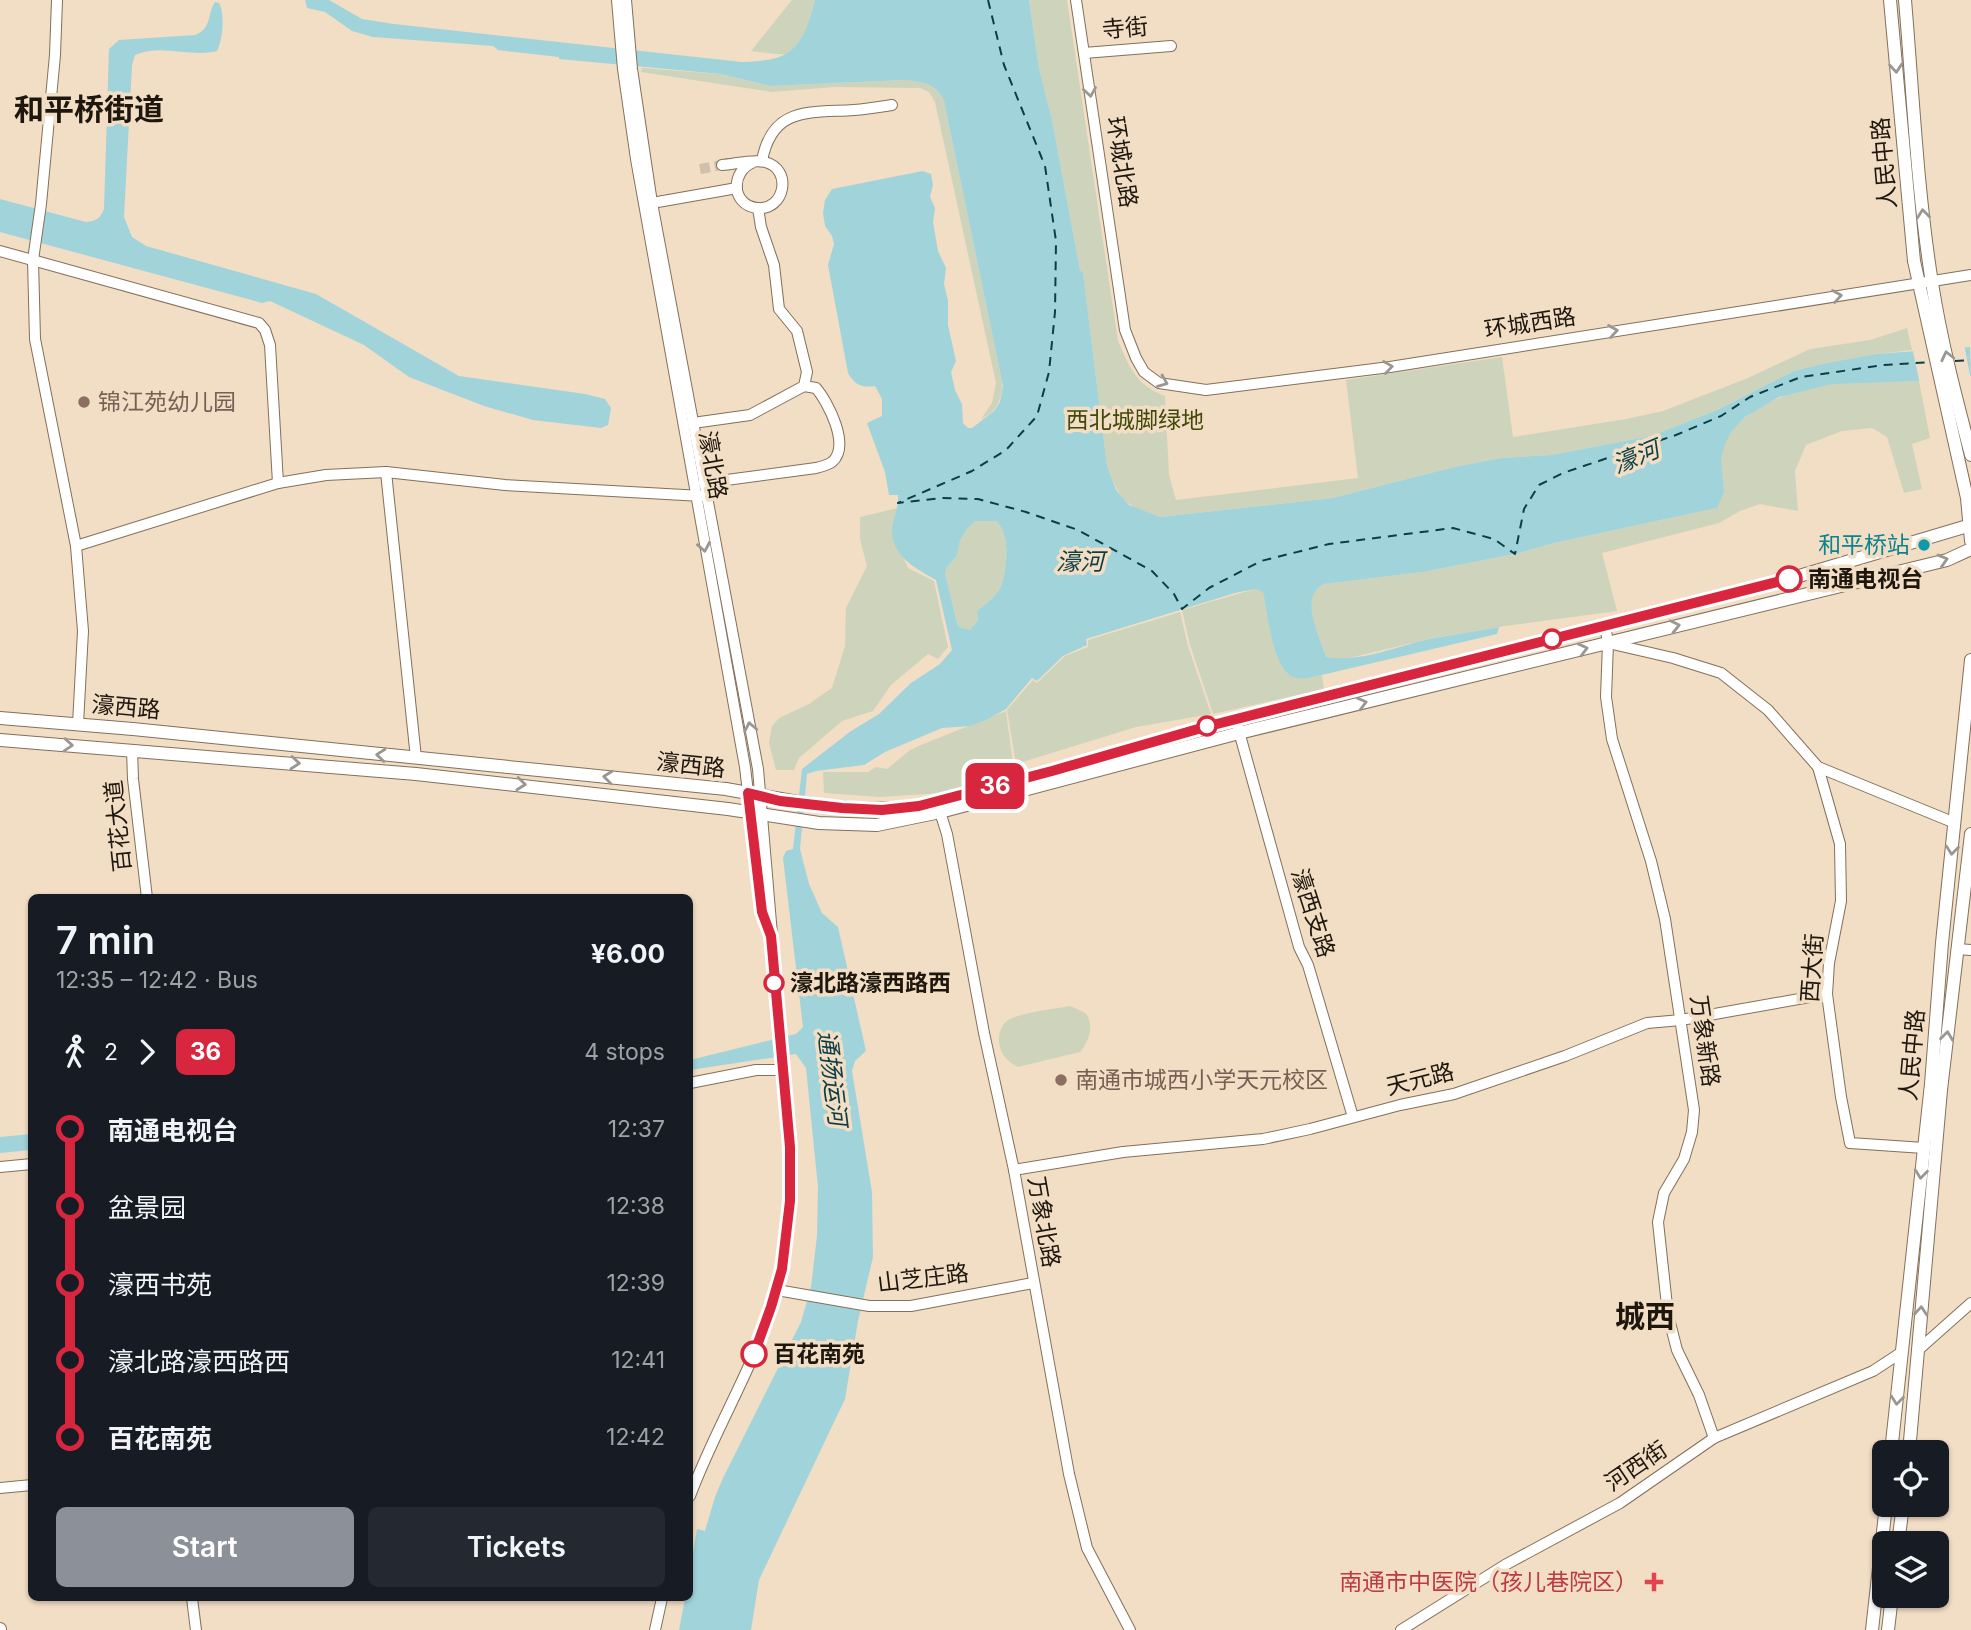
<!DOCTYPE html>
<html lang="en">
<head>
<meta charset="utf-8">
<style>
	:root { --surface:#171b24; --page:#242831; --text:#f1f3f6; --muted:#9ea1a6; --accent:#8c9099 }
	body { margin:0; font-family:Inter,"Noto Sans SC",sans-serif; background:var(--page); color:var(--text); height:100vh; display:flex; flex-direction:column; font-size:26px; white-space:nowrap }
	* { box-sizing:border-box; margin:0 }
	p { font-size:23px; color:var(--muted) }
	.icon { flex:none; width:38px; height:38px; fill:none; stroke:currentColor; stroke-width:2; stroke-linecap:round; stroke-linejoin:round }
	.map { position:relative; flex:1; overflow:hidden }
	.side { position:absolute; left:28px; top:894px; width:665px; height:707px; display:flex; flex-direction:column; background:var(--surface); border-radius:10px; box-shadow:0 2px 5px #0004 }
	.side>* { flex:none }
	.badge { padding:0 14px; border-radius:10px; font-size:24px; line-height:46px }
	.fabs { position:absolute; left:1872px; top:1440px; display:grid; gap:14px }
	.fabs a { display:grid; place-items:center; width:77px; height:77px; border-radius:10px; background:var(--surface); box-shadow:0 2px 5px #0004; font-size:35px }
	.map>.badge { position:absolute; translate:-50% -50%; box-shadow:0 0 0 4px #fff }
	.legs { display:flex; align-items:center; gap:10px; height:77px; padding:0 28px; font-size:23px }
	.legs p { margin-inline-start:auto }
	.overview { display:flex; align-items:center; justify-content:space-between; height:119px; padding:0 28px }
	h1 { font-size:38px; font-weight:600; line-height:52px }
	.button { display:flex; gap:14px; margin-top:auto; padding:14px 28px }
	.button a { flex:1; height:80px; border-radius:10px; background:var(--accent); color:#fff; font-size:28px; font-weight:600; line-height:80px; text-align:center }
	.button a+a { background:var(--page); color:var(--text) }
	ul { padding:0 28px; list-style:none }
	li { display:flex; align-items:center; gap:24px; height:77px; font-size:26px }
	li i { display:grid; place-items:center; width:10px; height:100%; margin:0 9px; background:currentColor }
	li i::after { content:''; width:18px; height:18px; margin:-9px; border:5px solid; border-radius:50%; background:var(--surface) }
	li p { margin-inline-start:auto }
	li:first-child i { background:linear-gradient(#0000 50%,currentColor 0) }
	li:last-child i { background:linear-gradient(currentColor 50%,#0000 0) }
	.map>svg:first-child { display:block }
</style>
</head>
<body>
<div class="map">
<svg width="1971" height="1630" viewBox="0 0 1971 1630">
	<rect width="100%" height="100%" fill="#f2ddc5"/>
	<g fill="#ced4bb">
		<path d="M792,0H815C811,14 802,52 786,54C775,55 762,52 751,51Z"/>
		<path d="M1029,0H1067L1118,341C1130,368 1136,385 1165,396L1169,475L1176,500L1358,478L1346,380L1502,357L1513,437L1626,419L1663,411L1748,378L1810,349L1870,340L1907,328L1912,350L1876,354L1794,371L1717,410L1651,436L1551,455L1501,458L1454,467L1333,498L1160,517C1125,506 1120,501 1107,466L1083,274L1080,270L1052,120L1039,68Z"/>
		<path d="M642,68L721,74L770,86L906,80C923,82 937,83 944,101L1002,381C1003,398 997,412 981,419L992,403L996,383L935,102L929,92L920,88L834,87L772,92L641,72Z"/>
		<path d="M1919,381L1930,438L1912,444L1922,489L1904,493L1887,437L1872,428L1842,431L1806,445L1795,471L1798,511L1760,504L1740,511L1719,523L1602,553L1617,611L1499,627L1433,638L1341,660L1326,657C1319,637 1298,597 1324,584L1423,572L1515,554L1554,543L1717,508C1719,489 1718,461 1724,444C1740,408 1796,388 1833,383C1861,380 1890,382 1919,381Z"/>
		<polygon points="898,508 892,533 908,568 934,581 948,647 938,659 928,654 891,685 873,711 842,721 799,758 794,770 776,770 769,743 772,726 779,718 809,704 832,688 845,646 846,608 867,566 860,539 860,517"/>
		<path d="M975,520L996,521C1011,534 1007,569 1001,586C996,597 987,604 977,611L978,620L970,630L959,627L957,623L945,573L947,567L957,556L960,541L966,530Z"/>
		<polygon points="1255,589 1263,591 1274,645 1313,677 1322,675 1324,689 1213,714 1190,645 1182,610"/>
		<polygon points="1180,612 1188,646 1211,714 1136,727 1016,764 1007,710 1033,680 1037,683 1065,656 1088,647 1088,640"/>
		<polygon points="1006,711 1014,772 941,793 880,797 824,793 823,772 868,772 876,767 887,769 910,750 921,745"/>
		<path d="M1070,1006C1074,1008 1083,1011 1086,1014C1095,1026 1088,1043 1080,1052L1018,1067C1008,1062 1000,1054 999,1042C998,1033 1002,1023 1010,1019C1024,1012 1055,1009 1070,1006Z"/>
	</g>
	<g fill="#a0d4da" fill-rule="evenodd">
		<path d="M305,0H329L362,19L394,24L742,62C793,61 802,49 815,0H1029L1039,68L1052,120L1080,270L1083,273L1107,466L1116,490L1129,505L1160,517L1333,498L1454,467L1501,458L1551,455L1651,436L1717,410L1794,371L1823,364L1876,354L1970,347L1971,376L1919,381L1832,384L1779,397L1745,417L1731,432L1725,444L1721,458L1724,492L1717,508L1554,543L1515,554L1423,572L1324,584C1298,597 1320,637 1326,657C1362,663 1399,645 1434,638C1456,634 1478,631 1499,627L1497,634L1313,677C1306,678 1298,680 1291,676C1271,662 1268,614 1263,592L1255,589L1235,593L1086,639L1087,645L1063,656L1037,681L1032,678L1006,709L986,720L970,726L942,728L885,752L864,765L816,771L807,774L800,849L809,884L822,913L838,927L866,1051L855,1061L852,1071L872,1192L873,1257L858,1321L845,1399L759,1580L751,1630H679L685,1598H690V1570L697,1529L705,1531L715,1497L723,1478L801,1322L811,1287L817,1236L818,1187L806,1068L796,1054L690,1070V1060L796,1034L803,1027L783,858L786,851L793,849L802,769L851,731L879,714L911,683L940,664L952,650L936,580C917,569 894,558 892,533C891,524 899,509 898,495H889L885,472L867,423L882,416V399L875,386C861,388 855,385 848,373L828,265L834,244L832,236L825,226L823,213L825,200L832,189L923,171L931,174L933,185L930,197L935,208L933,222L938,251L946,268L944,284L948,301V325L956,361L951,372L955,390L962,404L963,423L968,428H972L994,411L1000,402L1003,386L944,101C937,83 922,82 905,80L770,86L721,74L559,59V57L498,50L493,46L373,37L352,31L325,12L307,8ZM975,521H996C1011,534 1007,569 1001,586C996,597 986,604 977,611L978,620L970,630L959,627L957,623L945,573L947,567L957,556L960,541L966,530Z"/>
		<path d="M215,2L219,3C225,13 223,39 217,51C191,58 161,43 135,55L132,65L124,217L132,237L146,246L316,294L459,376L585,394L605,399L611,408L608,425L601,428L533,420L484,406L409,377L364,345L270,301L262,303L0,232V199L86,222C96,221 100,219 104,209L109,49L119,40L195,35C212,29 207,14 215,2Z"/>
		<polygon points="31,1134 31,1150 0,1153 0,1137"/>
	</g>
	<polygon fill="#f2ddc5" points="1964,344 1971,380 1920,384 1912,347"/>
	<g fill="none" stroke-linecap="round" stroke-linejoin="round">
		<g stroke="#0d3e43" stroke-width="2" stroke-dasharray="9 7" stroke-linecap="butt">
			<polyline points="988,0 1004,65 1045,166 1056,241 1055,312 1049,372 1037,416 1006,450 972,471 898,503 942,498 978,499 1026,512 1078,530 1152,571 1174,594 1182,609 1209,588 1261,561 1329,544 1453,528 1494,539 1515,554 1524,509 1539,485 1563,473 1676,435 1721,416 1750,397 1801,377 1884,365 1931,362"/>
			<polyline points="1955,361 1971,360"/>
		</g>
		<polyline stroke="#d2bfaa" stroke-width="10" stroke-dasharray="10 5" stroke-linecap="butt" points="700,169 722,165"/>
		<g stroke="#83705a" stroke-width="12">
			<g id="minor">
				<polyline points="57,0 55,55 41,204 33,260 35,339 76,546 83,631 78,724"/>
				<polyline points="617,0 623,69 636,159 745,767 762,912 768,930"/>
				<path d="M626,0L632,69L652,203L758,769L790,1147C790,1194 790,1244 777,1290C757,1363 716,1426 690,1496"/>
				<polyline points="1076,0 1125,330 1136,358 1144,372 1159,383 1206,390 1390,367 1971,275"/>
				<polyline points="1084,53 1171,46"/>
				<path d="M762,161C772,106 810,113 854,110C867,109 879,107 892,105"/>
				<path d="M722,165C735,164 753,159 765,162C793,169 785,211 757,208C731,205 730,171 754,162"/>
				<polyline points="652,203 737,188"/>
				<polyline points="0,251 259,323 265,330 270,345 278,483"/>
				<polyline points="693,423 750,415 804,386 807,372 797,331 779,309 774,265 761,227 758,208"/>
				<polyline points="386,472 416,758"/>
				<path d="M704,483L816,468C820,467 828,465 832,462C851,446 828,402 816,388L804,386"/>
				<polyline points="76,546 278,483 326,475 386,472 505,485 702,496"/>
				<polyline points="1605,625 1608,643 1606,697 1612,739 1651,861 1665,919 1694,1110 1692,1132 1684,1159 1664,1193 1658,1222 1668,1315 1677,1350 1699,1395 1714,1438"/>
				<polyline points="1608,643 1673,658 1721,673 1768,710 1818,767 1955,823"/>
				<polyline points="1238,728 1299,947 1308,965 1353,1117"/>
				<polyline points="132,750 133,779 147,898"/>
				<polyline points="1818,767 1840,844 1841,901 1829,963 1827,994 1841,1097 1850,1143 1924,1148"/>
				<polyline points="940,812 947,834 984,1033 1014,1170 1069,1474 1087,1548 1130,1630"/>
				<polyline points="1957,949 1971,950"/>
				<polyline points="690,1083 756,1070 783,1070"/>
				<polyline points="0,1167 32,1164"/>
				<polyline points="1014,1170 1123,1152 1263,1139 1310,1129 1400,1105 1454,1094 1565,1056 1647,1023 1681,1020 1827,994"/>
				<polyline points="777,1290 869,1306 911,1306 1033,1283"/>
				<polyline points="1917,1351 1971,1303"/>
				<polyline points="0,1488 32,1485"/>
				<polyline points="192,1598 196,1630"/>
				<polyline points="655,1630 662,1598"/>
				<polyline points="1401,1630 1505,1565 1620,1503 1714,1438 1873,1371 1902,1352"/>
			</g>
		</g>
		<g stroke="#83705a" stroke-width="14">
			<g id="major">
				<polyline points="1890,0 1914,261 1967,498 1971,541"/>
				<path d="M1905,0C1913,94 1917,189 1932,283C1941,341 1956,398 1971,455"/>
				<path d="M0,718L133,729L726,789C791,801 852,815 919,806L1052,771L1205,727L1789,579L1971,525"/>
				<polyline points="0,740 416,774 728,809 819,823 877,825 940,812 1239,733 1947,560 1971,549"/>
				<polyline points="1891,1452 1931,1084 1942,943 1971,660"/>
				<polyline points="1909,1452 1941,1090 1971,834"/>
				<polyline points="1898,1544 1903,1505"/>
				<polyline points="0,1629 0,1630"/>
				<polyline points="1872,1630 1886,1505"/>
				<polyline points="1888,1630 1892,1596"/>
			</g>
		</g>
		<use href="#minor" stroke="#fff" stroke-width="10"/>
		<use href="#major" stroke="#fff" stroke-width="12"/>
	</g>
	<defs><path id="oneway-chevron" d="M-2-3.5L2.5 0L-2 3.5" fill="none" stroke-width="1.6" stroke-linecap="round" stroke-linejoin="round" transform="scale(1.75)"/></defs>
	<g stroke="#9a9793">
		<use href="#oneway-chevron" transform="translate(1896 68) rotate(85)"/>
		<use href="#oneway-chevron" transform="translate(1090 92) rotate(81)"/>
		<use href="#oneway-chevron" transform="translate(1923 214) rotate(-96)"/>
		<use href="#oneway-chevron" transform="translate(1837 296) rotate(-9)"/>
		<use href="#oneway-chevron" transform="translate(1613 331) rotate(-9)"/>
		<use href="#oneway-chevron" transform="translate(1947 356) rotate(-103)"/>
		<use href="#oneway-chevron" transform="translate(1388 367) rotate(-8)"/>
		<use href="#oneway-chevron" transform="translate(1163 382) rotate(22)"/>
		<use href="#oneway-chevron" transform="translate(704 547) rotate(80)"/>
		<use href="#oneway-chevron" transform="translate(1943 560) rotate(-17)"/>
		<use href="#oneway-chevron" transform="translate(1675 626) rotate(-13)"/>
		<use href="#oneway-chevron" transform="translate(1583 649) rotate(-14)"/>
		<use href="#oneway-chevron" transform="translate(1362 703) rotate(-14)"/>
		<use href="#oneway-chevron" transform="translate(750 727) rotate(-101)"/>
		<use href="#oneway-chevron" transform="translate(68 745) rotate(4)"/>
		<use href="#oneway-chevron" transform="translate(381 755) rotate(-175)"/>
		<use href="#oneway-chevron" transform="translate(295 763) rotate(5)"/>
		<use href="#oneway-chevron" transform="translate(608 777) rotate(-174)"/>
		<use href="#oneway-chevron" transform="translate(521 784) rotate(6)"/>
		<use href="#oneway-chevron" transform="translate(1952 850) rotate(96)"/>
		<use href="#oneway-chevron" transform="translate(1947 1036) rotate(-83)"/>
		<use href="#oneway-chevron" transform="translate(1921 1174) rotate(96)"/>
		<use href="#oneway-chevron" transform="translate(1921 1311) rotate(-85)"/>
		<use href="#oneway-chevron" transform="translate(1897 1400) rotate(96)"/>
	</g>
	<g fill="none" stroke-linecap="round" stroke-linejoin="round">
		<g stroke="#fff" stroke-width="16">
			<polyline id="line-1" points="754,1354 771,1307 782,1269 790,1201 790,1147 771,936 762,912 748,793 780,801 842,808 882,810 919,806 1052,771 1205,727 1789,579"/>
		</g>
		<use href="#line-1" stroke="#d7263d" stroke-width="10"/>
	</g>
	<g fill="#8d6e63" stroke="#f2ddc5" stroke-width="2.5">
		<circle cx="84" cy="402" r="7"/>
		<circle cx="1061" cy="1080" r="7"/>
	</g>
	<circle fill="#0f9aa8" stroke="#f2ddc5" stroke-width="2.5" cx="1924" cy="545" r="7"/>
	<g fill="#fff" stroke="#d7263d" stroke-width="3.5">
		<circle cx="1789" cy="579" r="12"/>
		<circle cx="1552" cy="639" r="9"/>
		<circle cx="1207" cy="726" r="9"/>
		<circle cx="774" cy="983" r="9"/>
		<circle cx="754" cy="1354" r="12"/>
	</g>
	<path fill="#e0444e" stroke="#f2ddc5" stroke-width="2.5" d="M1650.5 1571.5h7v7h7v7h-7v7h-7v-7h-7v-7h7z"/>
	<g text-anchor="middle" stroke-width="7" stroke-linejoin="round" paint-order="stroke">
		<g font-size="23" fill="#1e170e" stroke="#f2ddc5">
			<text transform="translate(1125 28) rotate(-5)" y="8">寺街</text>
			<text transform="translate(1122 162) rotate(81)" y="8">环城北路</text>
			<text transform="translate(1884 163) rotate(-95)" y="8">人民中路</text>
			<text transform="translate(1530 323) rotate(-9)" y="8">环城西路</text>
			<text transform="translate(713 465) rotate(80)" y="8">濠北路</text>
			<text transform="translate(126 707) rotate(5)" y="8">濠西路</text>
			<text transform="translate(691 765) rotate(6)" y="8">濠西路</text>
			<text transform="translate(118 826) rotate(-96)" y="8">百花大道</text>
			<text transform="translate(1313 913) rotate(72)" y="8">濠西支路</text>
			<text transform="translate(1812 968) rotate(-86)" y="8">西大街</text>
			<text transform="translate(1705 1041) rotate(82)" y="8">万象新路</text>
			<text transform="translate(1912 1055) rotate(-85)" y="8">人民中路</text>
			<text transform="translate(1420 1079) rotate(-14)" y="8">天元路</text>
			<text transform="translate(1044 1222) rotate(80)" y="8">万象北路</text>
			<text transform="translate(923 1278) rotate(-7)" y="8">山芝庄路</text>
			<text transform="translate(1636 1466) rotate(-34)" y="8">河西街</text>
		</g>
		<g font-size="23" fill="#785e54" stroke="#f2ddc5" text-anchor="start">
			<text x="98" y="410">锦江苑幼儿园</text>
			<text x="1075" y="1088">南通市城西小学天元校区</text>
		</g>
		<g font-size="23" fill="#404909" stroke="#f2ddc5">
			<text x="1135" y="428">西北城脚绿地</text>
		</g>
		<g font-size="23" fill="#0d838f" stroke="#f2ddc5" text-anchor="end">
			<text x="1910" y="553">和平桥站</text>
		</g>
		<g font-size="23" font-weight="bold" fill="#1e170e" stroke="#f2ddc5" text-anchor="start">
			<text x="1808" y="587">南通电视台</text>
			<text x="790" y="991">濠北路濠西路西</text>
			<text x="773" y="1362">百花南苑</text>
		</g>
		<g font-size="23" fill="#be3a42" stroke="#f2ddc5" text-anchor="end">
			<text x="1638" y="1590">南通市中医院（孩儿巷院区）</text>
		</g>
		<g font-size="24" font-style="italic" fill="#0d3e43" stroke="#f2ddc5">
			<text transform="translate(1636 457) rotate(-22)" y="8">濠河</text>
			<text x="1080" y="570">濠河</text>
			<text transform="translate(832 1078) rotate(83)" y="8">通扬运河</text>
		</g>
		<g font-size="30" font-weight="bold" fill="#1e170e" stroke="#f2ddc5">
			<text x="89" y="120">和平桥街道</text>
			<text x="1645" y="1327">城西</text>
		</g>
	</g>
</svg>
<div class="fabs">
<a><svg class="icon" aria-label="locate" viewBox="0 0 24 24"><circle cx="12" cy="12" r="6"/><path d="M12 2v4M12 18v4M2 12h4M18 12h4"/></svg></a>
<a><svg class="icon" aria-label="layers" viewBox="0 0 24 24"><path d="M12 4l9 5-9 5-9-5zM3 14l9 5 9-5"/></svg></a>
</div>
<b class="badge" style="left:995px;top:786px;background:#d7263d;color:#fff">36</b>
<section class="side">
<div class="overview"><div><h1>7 min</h1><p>12:35 – 12:42 · Bus</p></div><b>¥6.00</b></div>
<div class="legs"><svg class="icon" aria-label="walk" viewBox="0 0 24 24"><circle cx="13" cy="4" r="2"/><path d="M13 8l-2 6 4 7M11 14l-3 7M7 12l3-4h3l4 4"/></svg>2<svg class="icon" aria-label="forward" viewBox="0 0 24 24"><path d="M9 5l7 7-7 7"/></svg><b class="badge" style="background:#d7263d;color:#fff">36</b><p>4 stops</p></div>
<ul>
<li><i style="color:#d7263d"></i><b>南通电视台</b><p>12:37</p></li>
<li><i style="color:#d7263d"></i><span>盆景园</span><p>12:38</p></li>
<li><i style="color:#d7263d"></i><span>濠西书苑</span><p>12:39</p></li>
<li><i style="color:#d7263d"></i><span>濠北路濠西路西</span><p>12:41</p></li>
<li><i style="color:#d7263d"></i><b>百花南苑</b><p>12:42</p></li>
</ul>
<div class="button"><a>Start</a><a>Tickets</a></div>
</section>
</div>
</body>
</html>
